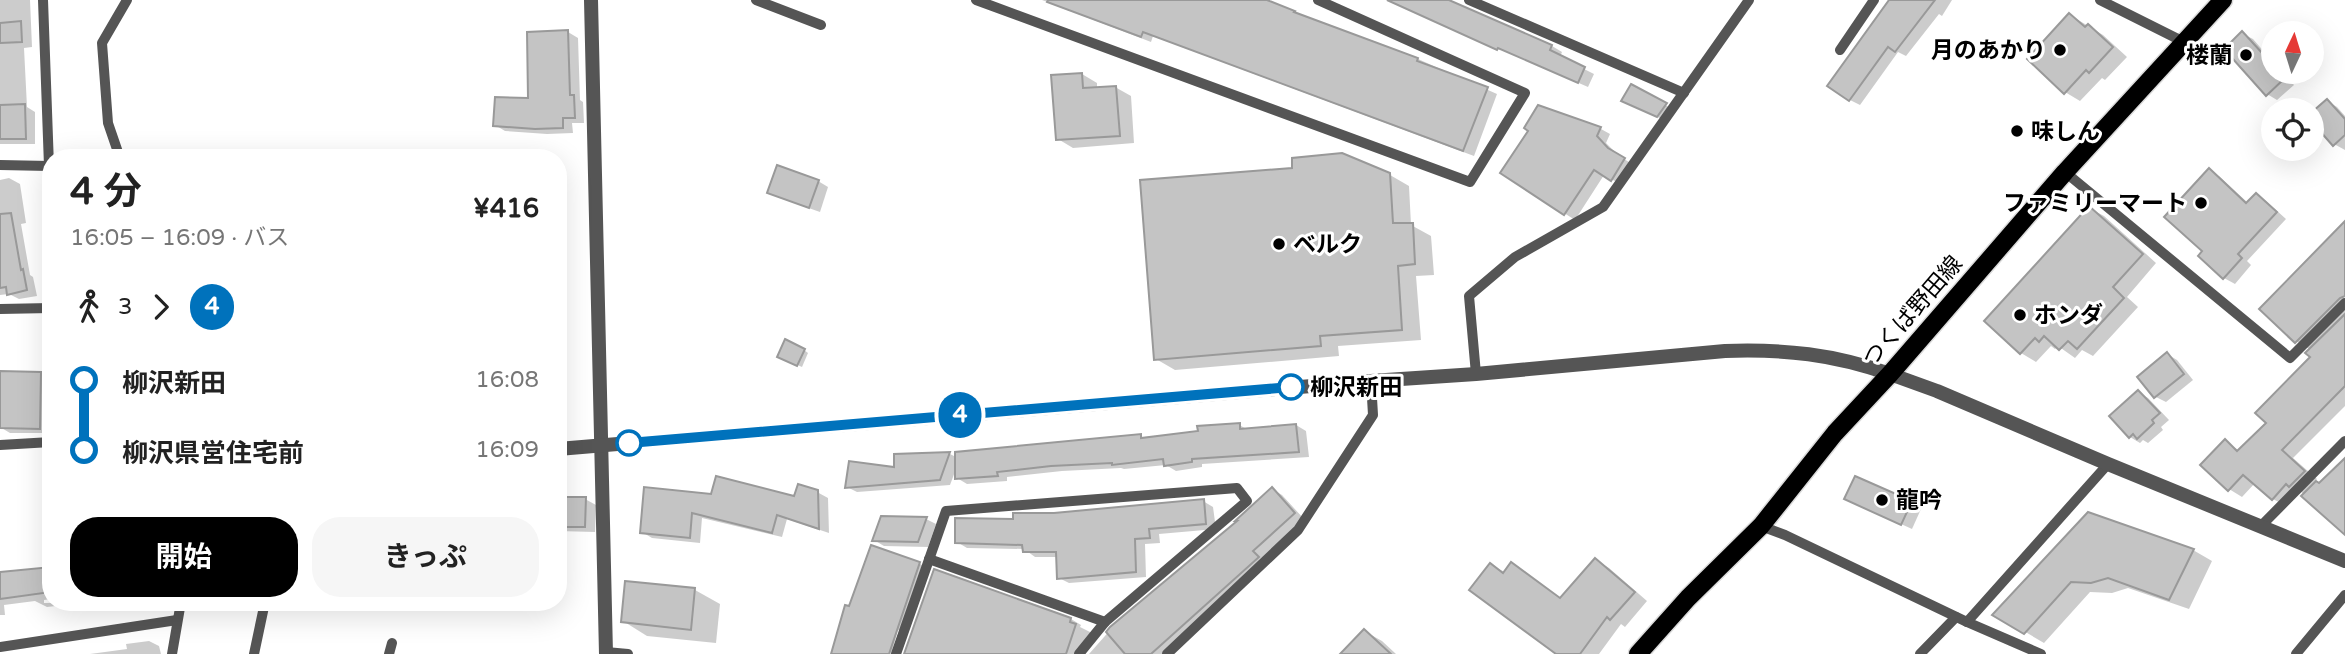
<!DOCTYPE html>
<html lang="ja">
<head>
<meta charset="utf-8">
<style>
	:root { --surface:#fff; --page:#f6f6f6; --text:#222; --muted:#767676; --accent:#000 }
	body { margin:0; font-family:"Varela Round","Noto Sans JP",sans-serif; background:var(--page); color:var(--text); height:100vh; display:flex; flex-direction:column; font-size:26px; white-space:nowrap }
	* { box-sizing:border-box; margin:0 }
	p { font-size:23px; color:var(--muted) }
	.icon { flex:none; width:38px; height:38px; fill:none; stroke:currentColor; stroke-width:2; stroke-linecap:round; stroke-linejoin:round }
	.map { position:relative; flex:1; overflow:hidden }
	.sheet { position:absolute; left:42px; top:149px; width:525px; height:462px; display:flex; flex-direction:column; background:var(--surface); border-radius:28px; box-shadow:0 7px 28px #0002 }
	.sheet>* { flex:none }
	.badge { padding:0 14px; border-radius:23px; font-size:24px; line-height:46px }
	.needle { width:46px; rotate:4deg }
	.controls { position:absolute; left:2261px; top:21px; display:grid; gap:14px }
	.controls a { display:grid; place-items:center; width:63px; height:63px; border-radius:50%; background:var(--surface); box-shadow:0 7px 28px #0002; font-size:35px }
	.map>.badge { position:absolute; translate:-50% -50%; box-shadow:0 0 0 4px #fff }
	.legs { display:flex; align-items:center; gap:10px; height:77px; padding:0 28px; font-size:23px }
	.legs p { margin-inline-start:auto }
	.headline { display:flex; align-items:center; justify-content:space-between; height:119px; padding:0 28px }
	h1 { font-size:38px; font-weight:700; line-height:52px }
	.action { display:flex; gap:14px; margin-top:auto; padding:14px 28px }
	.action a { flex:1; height:80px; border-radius:28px; background:var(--accent); color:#fff; font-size:28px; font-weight:700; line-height:80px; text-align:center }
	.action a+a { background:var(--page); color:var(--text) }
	ul { padding:0 28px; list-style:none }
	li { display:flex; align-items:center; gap:24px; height:70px; font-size:26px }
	li i { display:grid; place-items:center; width:10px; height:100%; margin:0 9px; background:currentColor }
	li i::after { content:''; width:18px; height:18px; margin:-9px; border:5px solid; border-radius:50%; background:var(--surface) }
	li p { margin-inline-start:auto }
	li:first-child i { background:linear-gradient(#0000 50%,currentColor 0) }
	li:last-child i { background:linear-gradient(currentColor 50%,#0000 0) }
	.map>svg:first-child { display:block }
</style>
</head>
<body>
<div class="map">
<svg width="2345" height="654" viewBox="0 0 2345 654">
	<rect width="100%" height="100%" fill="#fff"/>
	<g fill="#0003">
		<polygon points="0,0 30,0 32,47 24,48 27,107 35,112 35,144 0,144"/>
		<polygon points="1042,0 1262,0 1303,18 1418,59 1497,94 1474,156 1153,36 1151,42"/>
		<polygon points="1388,0 1445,0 1552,46 1562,52 1560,57 1594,74 1588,87"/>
		<polygon points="1894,0 1952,0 1942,16 1939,14 1906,56 1898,52 1860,105 1850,100"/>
		<polygon points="2070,15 2103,35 2127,57 2105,80 2102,78 2080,101 2065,92"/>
		<polygon points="568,32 578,38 580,100 583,102 584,123 572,123 573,133 547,134 505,131 495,125 530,100"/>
		<polygon points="2243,34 2253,39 2273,62 2273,72 2282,72 2294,85 2277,100 2267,94"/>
		<polygon points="1082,74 1097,83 1097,88 1115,87 1131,96 1134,143 1073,148 1058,139"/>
		<polygon points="1631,86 1676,111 1668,122 1623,101"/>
		<polygon points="2327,101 2337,107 2345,116 2345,150 2334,144 2312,119 2312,115"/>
		<polygon points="1539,107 1601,129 1610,134 1606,143 1619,156 1634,165 1622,185 1604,175 1575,220 1502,173 1530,130"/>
		<polygon points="2209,171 2219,176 2248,203 2256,195 2266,201 2286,219 2247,261 2251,265 2235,284 2224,278 2200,256 2204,251"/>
		<polygon points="1390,175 1409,186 1411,225 1431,236 1434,275 1416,276 1421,340 1338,346 1339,356 1175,370 1156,359"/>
		<polygon points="9,178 20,184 26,223 21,224 30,275 33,277 37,296 19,299 9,294 0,295 0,180"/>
		<polygon points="818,181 828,187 820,212 780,198 769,192"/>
		<polygon points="2089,208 2104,216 2156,263 2127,297 2138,307 2093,356 2082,350 2075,358 2058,346 2055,349 2051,346 2036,362 2021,353 1987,321"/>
		<polygon points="2345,236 2345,297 2342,300 2345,303 2345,406 2293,458 2317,479 2315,482 2320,485 2345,461 2345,530 2300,491 2286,506 2273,499 2255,483 2242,497 2229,489 2225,442 2240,451 2268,423 2312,357 2311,350 2296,341"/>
		<polygon points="804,350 808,353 802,367 784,359"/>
		<polygon points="2167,354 2177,360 2193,380 2166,402 2156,397"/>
		<polygon points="40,373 50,379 50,433 10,433 0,427"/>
		<polygon points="2138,392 2148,398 2169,420 2161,427 2163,430 2148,443 2143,440 2140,443 2130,437"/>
		<polygon points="1239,425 1249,430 1296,425 1306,431 1309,457 1202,464 1202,467 1176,471 1166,465 1124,469 1121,468 1062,471 1007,477 1007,481 967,484 957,478 956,469 950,485 857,492 847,487 896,469 895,456 950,454 956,457 1140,436 1146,439"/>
		<polygon points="1272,489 1282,495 1304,519 1167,654 1089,654 1112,628 1239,521"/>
		<polygon points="817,492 828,498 829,533 787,519 782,537 702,518 700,543 652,538 642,532 712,495 796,498"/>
		<polygon points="558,498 585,499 596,505 595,532 558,531"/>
		<polygon points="1203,501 1213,507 1216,529 1159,534 1160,543 1145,544 1146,577 1069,583 1059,578 1058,557 1035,557 1024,549 967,548 957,542 1015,520 1054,515"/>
		<polygon points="1911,503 1921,509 1912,529 1857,504"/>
		<polygon points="2089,514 2193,550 2212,561 2189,609 2128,588 2112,593 2090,592 2044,643 1995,614"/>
		<polygon points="926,519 936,524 928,547 884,546 874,540"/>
		<polygon points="872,547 920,564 930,569 907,634 898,630 891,654 832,654"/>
		<polygon points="1596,560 1609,568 1647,601 1625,627 1621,624 1599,654 1559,654 1490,565 1562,599"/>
		<polygon points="51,569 51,599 44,600 44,603 92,602 47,607 35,601 4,605 5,615 0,615 0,574"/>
		<polygon points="626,583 695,590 720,604 716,643 647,636 623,621"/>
		<polygon points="1071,619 1081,625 1080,627 1098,636 1085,654 957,654"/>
		<polygon points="1364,631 1382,641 1396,654 1342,654"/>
		<polygon points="149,641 159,646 161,654 90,654 127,649 126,644"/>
	</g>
	<g fill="#c4c4c4" stroke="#999" stroke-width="2">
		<polygon points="1048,0 1267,0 1295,11 1294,12 1418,58 1417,61 1488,87 1463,151 1143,32 1141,37 1047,2"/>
		<polygon points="1387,0 1449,0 1552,45 1550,50 1585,67 1578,83 1498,48 1497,50"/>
		<polygon points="1889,0 1935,0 1895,52 1888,47 1849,101 1827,86"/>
		<polygon points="2069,13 2085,27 2088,24 2113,47 2089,73 2086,70 2064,94 2027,59"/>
		<polygon points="21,21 22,42 0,43 0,23"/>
		<polygon points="568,30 570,95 574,95 575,118 563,118 563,128 535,129 493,126 495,97 528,98 527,32"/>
		<polygon points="2242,31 2273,65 2273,72 2279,72 2285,78 2266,96 2224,49"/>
		<polygon points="1082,73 1083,88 1116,86 1120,136 1056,140 1051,75"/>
		<polygon points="1631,84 1667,103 1657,117 1621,101"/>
		<polygon points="2327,99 2345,119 2345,135 2333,146 2312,122 2312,112"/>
		<polygon points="25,104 26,139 0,139 0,105"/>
		<polygon points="1538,105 1601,127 1597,136 1608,148 1625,158 1611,181 1594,170 1564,215 1500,173 1528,131 1524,128"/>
		<polygon points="1342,153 1390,173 1393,223 1413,223 1415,264 1398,266 1402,330 1320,336 1321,346 1154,360 1140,180 1292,168 1292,158"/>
		<polygon points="777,165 819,180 809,208 767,193"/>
		<polygon points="2209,168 2246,203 2256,193 2277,212 2238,254 2242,258 2223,279 2198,256 2202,251 2164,217"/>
		<polygon points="2089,206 2143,254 2113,287 2124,298 2077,349 2068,341 2059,350 2044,336 2039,342 2035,338 2020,354 1984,321"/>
		<polygon points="11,213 21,270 23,269 27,290 7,295 6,287 0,288 0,214"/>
		<polygon points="2345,221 2345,296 2340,298 2295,343 2259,309"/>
		<polygon points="2345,314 2345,386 2282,450 2305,471 2289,487 2286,484 2272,500 2243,475 2228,491 2200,465 2225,439 2237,451 2266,423 2255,413 2310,357 2305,353"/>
		<polygon points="785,339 805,349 797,366 777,357"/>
		<polygon points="2167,352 2184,374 2154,398 2137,377"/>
		<polygon points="0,371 41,372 40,429 0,428"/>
		<polygon points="2138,390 2160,413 2152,420 2154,423 2137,439 2133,434 2129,438 2109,416"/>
		<polygon points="1240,423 1240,429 1296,424 1299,452 1192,459 1192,462 1164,466 1163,459 1112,465 1112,463 1051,466 997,472 998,476 955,479 955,452 1141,434 1141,438 1198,431 1197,426"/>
		<polygon points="950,452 940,480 845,488 849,461 894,467 894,454"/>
		<polygon points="2345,458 2345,535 2301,496 2316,481 2319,483"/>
		<polygon points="716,476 794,496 798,484 818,490 819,529 777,515 772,533 692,513 690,538 640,533 644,487 711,494"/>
		<polygon points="1855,476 1912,501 1901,525 1844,499"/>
		<polygon points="1272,487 1295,513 1253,551 1259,557 1151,654 1125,654 1106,632 1110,627 1237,521 1235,521"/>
		<polygon points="558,497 586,497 585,527 558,527"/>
		<polygon points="1204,499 1206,524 1149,529 1150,538 1135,539 1136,572 1057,579 1056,552 1023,552 1022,545 955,543 955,518 1013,519 1013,513 1054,513"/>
		<polygon points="2088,512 2194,549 2169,600 2108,578 2091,583 2071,582 2024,634 1992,615"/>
		<polygon points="881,516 927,517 918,542 872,541"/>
		<polygon points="871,545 920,562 889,654 831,654 845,605 849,606"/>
		<polygon points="1595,558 1635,592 1610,620 1607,617 1580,654 1556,654 1469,590 1490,563 1503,573 1511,562 1560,598"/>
		<polygon points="51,567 51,592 0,599 0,572"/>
		<polygon points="934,569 1071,618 1070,622 1076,624 1066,654 904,654"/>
		<polygon points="625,581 695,588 691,630 621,622"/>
		<polygon points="1364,629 1391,654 1340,654"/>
	</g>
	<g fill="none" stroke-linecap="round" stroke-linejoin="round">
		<g stroke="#dbdbdb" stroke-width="21">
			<polyline id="primary" points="1638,654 1688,598 1761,526 1835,433 1890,374 2065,172 2223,0"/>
		</g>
		<g stroke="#555" stroke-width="10">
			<polyline points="43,0 49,166 51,321"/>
			<polyline points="756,0 821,25"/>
			<polyline points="976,0 1470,182 1525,93 1318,0"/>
			<polyline points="1469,0 1684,93"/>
			<polyline points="2100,0 2186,43"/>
			<polyline points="1840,50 1874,0"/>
			<polyline points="120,158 108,123 102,43 127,0"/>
			<polyline points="0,165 49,166"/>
			<polyline points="2065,172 2290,358 2345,303"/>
			<polyline points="0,309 51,308"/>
			<polyline points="1476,374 1469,296 1515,257 1603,207 1749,0"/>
			<polyline points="0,445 51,442"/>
			<polyline points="1761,526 1785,535 1967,622 2041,654"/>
			<polyline points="2261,526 2345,441"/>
			<polyline points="929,559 1105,622"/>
			<polyline points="1967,622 2108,464"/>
			<polyline points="0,647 177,620"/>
			<polyline points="606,652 628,654"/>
			<polyline points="172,654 181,602"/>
			<polyline points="254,654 265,602"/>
			<polyline points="389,654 392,643"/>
			<polyline points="896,654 946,511 1237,488 1247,501 1105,622 1079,654"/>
			<polyline points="1167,654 1298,530 1373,415 1371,381"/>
			<polyline points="1920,654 1956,617"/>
			<polyline points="2296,654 2345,595"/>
		</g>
		<g stroke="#555" stroke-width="14">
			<polyline points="591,0 606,654"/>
			<polyline points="1890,374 1937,391 2108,464 2345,561"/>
		</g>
		<path stroke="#555" stroke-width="14" d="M558,449L1371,381L1476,374L1725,351C1785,349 1833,354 1890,374"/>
		<use href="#primary" stroke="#000" stroke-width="18"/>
	</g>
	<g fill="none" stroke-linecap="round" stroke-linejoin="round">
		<g stroke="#fff" stroke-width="16">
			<polyline id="line-1" points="629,443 1291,387"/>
		</g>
		<use href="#line-1" stroke="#0072bc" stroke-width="10"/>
	</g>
	<g fill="#000" stroke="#fff" stroke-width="2.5">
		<circle cx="2060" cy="50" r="7"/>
		<circle cx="2246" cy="55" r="7"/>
		<circle cx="2017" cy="131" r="7"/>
		<circle cx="2201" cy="203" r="7"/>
		<circle cx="1279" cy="244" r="7"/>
		<circle cx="2020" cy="315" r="7"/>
		<circle cx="1882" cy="500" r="7"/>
	</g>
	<g fill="#fff" stroke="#0072bc" stroke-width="3.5">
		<circle cx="1291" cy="387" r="12"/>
		<circle cx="629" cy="443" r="12"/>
	</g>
	<g text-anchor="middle" stroke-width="6" stroke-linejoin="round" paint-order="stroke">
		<g font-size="23" font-weight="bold" fill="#000" stroke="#fff" text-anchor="start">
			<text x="2046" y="58" text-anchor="end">月のあかり</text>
			<text x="2232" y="63" text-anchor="end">楼蘭</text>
			<text x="2031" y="139">味しん</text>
			<text x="2187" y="211" text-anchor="end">ファミリーマート</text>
			<text x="1293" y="252">ベルク</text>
			<text x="2034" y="323">ホンダ</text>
			<text x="1896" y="508">龍吟</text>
		</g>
		<g font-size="23" fill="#000" stroke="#fff">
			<text transform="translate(1912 311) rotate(-49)" y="8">つくば野田線</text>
		</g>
		<g font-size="23" font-weight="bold" fill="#000" stroke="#fff" text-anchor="start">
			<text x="1310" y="395">柳沢新田</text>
		</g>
	</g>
</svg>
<div class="controls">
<a><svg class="needle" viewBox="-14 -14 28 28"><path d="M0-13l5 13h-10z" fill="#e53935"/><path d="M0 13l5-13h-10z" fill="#767676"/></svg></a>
<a><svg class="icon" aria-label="locate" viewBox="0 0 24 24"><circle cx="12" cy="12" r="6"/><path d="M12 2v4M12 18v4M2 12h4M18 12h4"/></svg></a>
</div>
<b class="badge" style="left:960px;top:415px;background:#0072bc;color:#fff">4</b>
<section class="sheet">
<div class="headline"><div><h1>4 分</h1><p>16:05 – 16:09 · バス</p></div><b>¥416</b></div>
<div class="legs"><svg class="icon" aria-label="walk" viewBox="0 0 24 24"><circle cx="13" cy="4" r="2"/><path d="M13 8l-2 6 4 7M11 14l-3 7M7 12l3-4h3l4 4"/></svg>3<svg class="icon" aria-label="forward" viewBox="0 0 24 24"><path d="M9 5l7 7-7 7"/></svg><b class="badge" style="background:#0072bc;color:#fff">4</b></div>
<ul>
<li><i style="color:#0072bc"></i><b>柳沢新田</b><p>16:08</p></li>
<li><i style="color:#0072bc"></i><b>柳沢県営住宅前</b><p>16:09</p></li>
</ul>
<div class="action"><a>開始</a><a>きっぷ</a></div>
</section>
</div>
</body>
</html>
